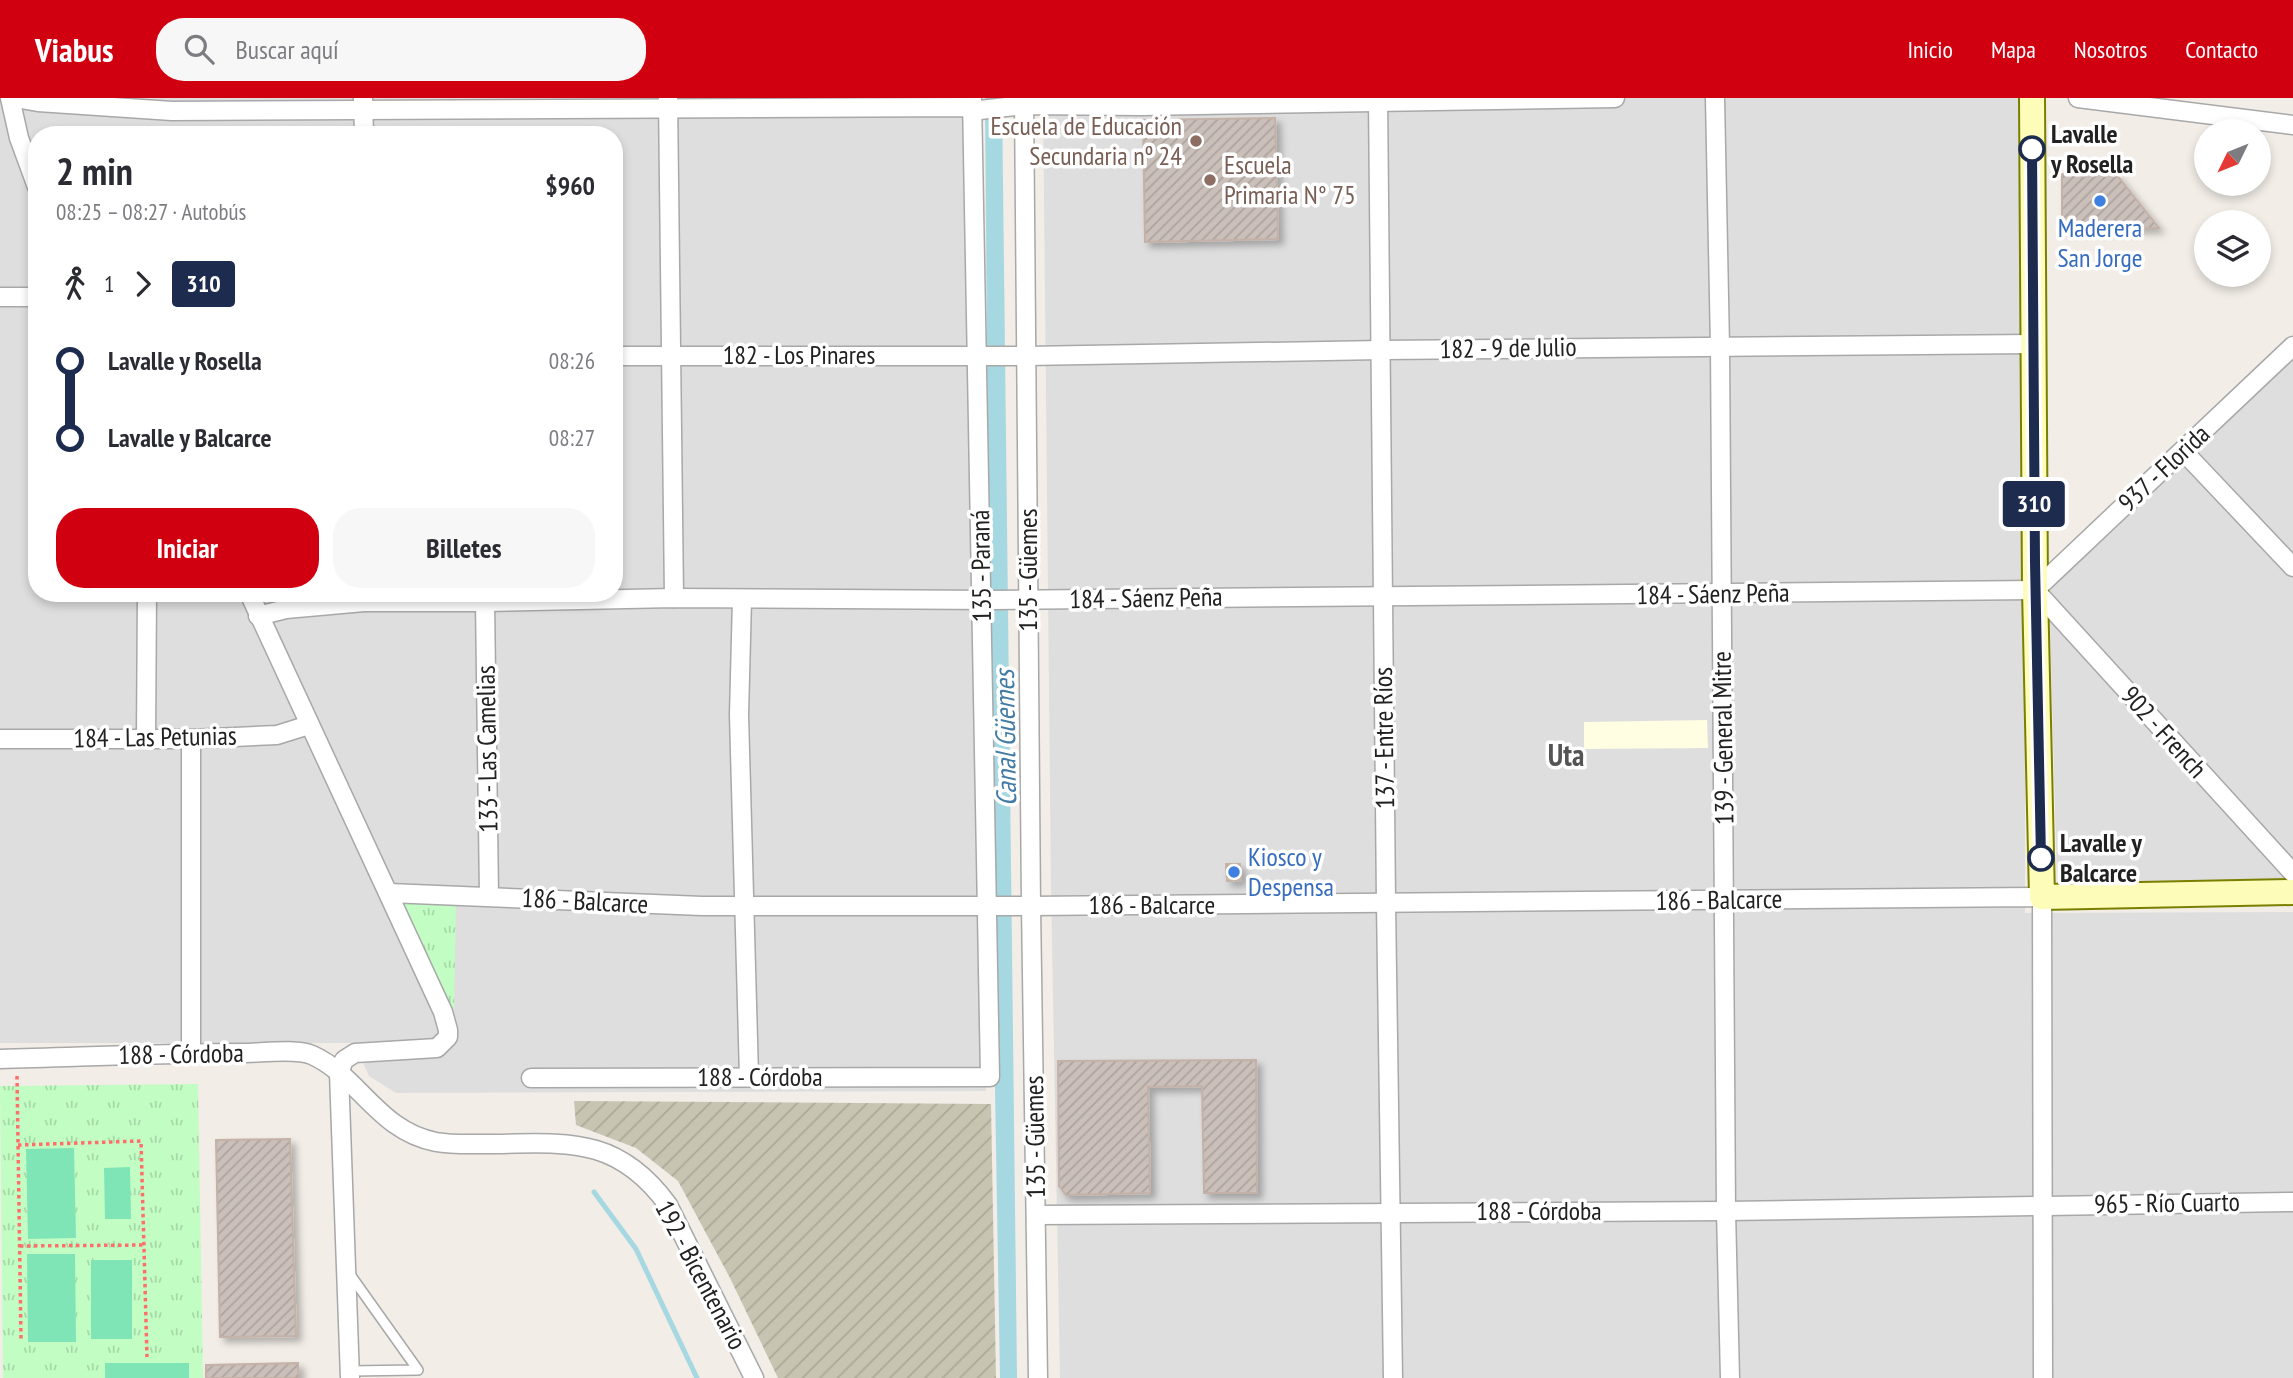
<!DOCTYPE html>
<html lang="es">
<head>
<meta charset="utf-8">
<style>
	:root { --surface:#fff; --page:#f7f7f7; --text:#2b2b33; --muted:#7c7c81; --accent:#d10010 }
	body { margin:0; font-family:"PT Sans Narrow",sans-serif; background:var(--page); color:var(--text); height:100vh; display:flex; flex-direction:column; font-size:26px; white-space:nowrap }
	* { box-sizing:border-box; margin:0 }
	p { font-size:23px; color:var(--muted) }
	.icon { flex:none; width:38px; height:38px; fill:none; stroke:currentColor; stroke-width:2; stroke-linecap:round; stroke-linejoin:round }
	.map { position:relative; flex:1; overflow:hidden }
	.details { position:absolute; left:28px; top:28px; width:595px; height:476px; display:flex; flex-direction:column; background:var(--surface); border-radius:28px; box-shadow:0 4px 10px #0003 }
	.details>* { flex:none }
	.badge { padding:0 14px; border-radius:5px; font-size:24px; line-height:46px }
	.needle { width:46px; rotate:227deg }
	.controls { position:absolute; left:2194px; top:21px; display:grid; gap:14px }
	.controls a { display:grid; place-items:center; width:77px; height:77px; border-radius:50%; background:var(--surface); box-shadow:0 4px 10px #0003; font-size:35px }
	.map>.badge { position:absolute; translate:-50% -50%; box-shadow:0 0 0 4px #fff }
	.legs { display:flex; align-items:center; gap:10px; height:77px; padding:0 28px; font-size:23px }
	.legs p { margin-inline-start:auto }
	.headline { display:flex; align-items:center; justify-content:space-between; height:119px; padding:0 28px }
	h1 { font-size:38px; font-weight:700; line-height:52px }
	.cta { display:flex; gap:14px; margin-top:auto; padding:14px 28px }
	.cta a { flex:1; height:80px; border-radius:28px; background:var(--accent); color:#fff; font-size:28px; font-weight:700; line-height:80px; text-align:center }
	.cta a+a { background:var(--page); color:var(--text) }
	ul { padding:0 28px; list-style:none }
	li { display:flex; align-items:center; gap:24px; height:77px; font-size:26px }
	li i { display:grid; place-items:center; width:10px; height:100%; margin:0 9px; background:currentColor }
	li i::after { content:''; width:18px; height:18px; margin:-9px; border:5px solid; border-radius:50%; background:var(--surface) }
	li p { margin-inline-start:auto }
	li:first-child i { background:linear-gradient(#0000 50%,currentColor 0) }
	li:last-child i { background:linear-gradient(currentColor 50%,#0000 0) }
	header { display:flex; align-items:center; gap:42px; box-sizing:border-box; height:98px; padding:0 35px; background:var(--accent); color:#fff }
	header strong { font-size:33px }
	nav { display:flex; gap:38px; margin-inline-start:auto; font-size:24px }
	.search { width:490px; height:63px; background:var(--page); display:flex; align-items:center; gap:18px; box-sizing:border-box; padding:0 24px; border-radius:28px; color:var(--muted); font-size:26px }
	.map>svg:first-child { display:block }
</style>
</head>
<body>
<header>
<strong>Viabus</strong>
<div class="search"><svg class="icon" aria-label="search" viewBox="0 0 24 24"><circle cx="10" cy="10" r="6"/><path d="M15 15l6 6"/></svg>Buscar aquí</div>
<nav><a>Inicio</a><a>Mapa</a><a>Nosotros</a><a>Contacto</a></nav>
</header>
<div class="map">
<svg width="2293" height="1280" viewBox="0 0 2293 1280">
	<defs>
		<pattern id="construction-furrows" width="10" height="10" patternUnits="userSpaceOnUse" patternTransform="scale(1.75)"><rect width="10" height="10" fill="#c7c5b1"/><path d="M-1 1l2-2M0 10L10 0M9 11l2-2" fill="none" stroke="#aba998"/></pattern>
		<pattern id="park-tufts" width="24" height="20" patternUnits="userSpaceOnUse" patternTransform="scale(1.75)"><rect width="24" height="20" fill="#c2fdc3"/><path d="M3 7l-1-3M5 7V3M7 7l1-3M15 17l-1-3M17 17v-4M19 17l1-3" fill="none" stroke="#a6d9a7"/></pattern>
		<pattern id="building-hatch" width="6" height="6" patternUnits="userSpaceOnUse" patternTransform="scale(1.75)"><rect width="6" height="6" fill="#cabfb9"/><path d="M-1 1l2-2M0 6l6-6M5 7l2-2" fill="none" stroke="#ada49f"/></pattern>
		<filter id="shadow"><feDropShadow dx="5" dy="5" stdDeviation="3.5" flood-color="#0004"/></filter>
	</defs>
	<rect width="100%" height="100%" fill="#f2ede7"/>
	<g fill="#dfdede" fill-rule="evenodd">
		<path d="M0,0H967L976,793L986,993L396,995L369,978L354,945H0ZM37,37H614V495H37Z"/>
		<polygon points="1043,0 2025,0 2025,815 2293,814 2293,1280 1060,1280 1051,789"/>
		<polygon points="2293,261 2293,784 2057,786 2049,488"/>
	</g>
	<polygon fill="#fffde2" points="1707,622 1708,650 1584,651 1584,624"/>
	<polygon fill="url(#construction-furrows)" points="574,1003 991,1006 996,1280 778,1280 730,1180 678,1083 636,1050 576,1027"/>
	<g fill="url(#park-tufts)">
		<polygon points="399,803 456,808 454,912"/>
		<polygon points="198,986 203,1280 3,1280 0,988"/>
	</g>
	<g fill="#80e5b6">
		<polygon points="74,1050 76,1140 28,1141 26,1051"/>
		<polygon points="130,1069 131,1121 105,1121 104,1070"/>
		<polygon points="27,1156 75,1156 76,1244 28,1244"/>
		<rect x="91" y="1162" width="41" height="79"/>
		<rect x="105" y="1265" width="84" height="15"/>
	</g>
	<polygon fill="#a5d8e1" points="985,0 1002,0 1017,1280 1000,1280 991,761"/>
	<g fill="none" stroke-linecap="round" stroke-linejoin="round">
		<polyline stroke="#a5d8e1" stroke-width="5" points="594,1094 636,1151 697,1280"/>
	</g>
	<g fill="url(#building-hatch)" stroke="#c4b2a8" stroke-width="2" filter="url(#shadow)">
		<polygon points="1275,20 1278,141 1145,144 1143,22"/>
		<polygon points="2062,76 2116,76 2159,130 2062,130"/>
		<polygon points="1226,766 1240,766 1241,782 1227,783"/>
		<polygon points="1256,962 1257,1095 1204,1095 1202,988 1148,989 1150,1095 1066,1097 1059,1088 1058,963"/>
		<polygon points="290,1041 296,1238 220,1239 216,1042"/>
		<polygon points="298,1265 299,1280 206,1280 206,1267"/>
	</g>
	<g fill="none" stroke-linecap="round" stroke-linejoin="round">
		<g stroke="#a8a8a8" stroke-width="12">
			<polyline id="lane" points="349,1175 418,1272 350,1273"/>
		</g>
		<g stroke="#a8a8a8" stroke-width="21">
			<g id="street">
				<polyline points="10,0 19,40 37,89"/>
				<polyline points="15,0 38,4 172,13 972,9 980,12 1024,7 1141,8 1615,0"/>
				<polyline points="363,0 364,37"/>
				<polyline points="668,0 674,500"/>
				<polyline points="1024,0 1031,808 1038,1280"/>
				<polyline points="1378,0 1386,805 1393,1280"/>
				<polyline points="1715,0 1720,249 1726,1113 1730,1280"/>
				<polyline points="2078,0 2293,27"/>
				<polyline points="0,199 37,199"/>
				<polyline points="614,258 1027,258 1381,252 2033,246"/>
				<polyline points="2183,353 2293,469"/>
				<polyline points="2035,492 2293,775"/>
				<polyline points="2035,492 2293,248"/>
				<polyline points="249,495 443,914 448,932 448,939 437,950 355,955 344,962 339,975 350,1280"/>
				<polyline points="742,501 739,617 749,978"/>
				<polyline points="485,504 489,798"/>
				<polyline points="258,518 286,511 364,504 485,504 674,500 991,502 2035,492"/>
				<polyline points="146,640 147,495"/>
				<polyline points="0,641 191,641 277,637 309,627"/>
				<polyline points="191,641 191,955"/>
				<polyline points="389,795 702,808 1031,808 2042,799 2043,1280"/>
				<path d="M0,961C81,959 162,955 243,955C261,955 297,950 312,957C359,978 378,1033 436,1044C453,1047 471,1046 488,1046C566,1045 617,1037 668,1107L754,1280"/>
				<polyline points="531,980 990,979 972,0"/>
				<polyline points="1036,1117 1726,1113 2293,1104"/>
			</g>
		</g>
		<g stroke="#7b7f00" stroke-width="28">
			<polyline id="secondary" points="2032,0 2035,492 2042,799 2293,794"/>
		</g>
		<g stroke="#ff6e6a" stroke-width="3.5" stroke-dasharray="3.5 3.5" stroke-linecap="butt">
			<polyline points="17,978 21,1241"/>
			<polyline points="18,1047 141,1043 147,1259"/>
			<polyline points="20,1148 144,1147"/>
		</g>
		<use href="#lane" stroke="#fff" stroke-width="9"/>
		<use href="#street" stroke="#fff" stroke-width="18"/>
		<use href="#secondary" stroke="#fdfcb9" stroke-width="24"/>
	</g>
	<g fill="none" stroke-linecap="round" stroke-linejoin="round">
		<g stroke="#fff" stroke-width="16">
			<polyline id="line-1" points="2032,51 2035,464 2041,760"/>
		</g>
		<use href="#line-1" stroke="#1d2b4f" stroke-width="10"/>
	</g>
	<g fill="#8d6e63" stroke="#fff" stroke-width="2.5">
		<circle cx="1196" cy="43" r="7"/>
		<circle cx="1210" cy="82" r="7"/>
	</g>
	<g fill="#fff" stroke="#1d2b4f" stroke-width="3.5">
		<circle cx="2032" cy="51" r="12"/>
		<circle cx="2041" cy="760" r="12"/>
	</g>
	<g fill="#3f7fe0" stroke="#fff" stroke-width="2.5">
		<circle cx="2100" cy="103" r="7"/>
		<circle cx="1234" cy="774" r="7"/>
	</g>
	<g text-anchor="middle" stroke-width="7" stroke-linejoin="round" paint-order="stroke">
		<g font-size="26" fill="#785e54" stroke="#fff" text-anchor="end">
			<text x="1182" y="37">Escuela de Educación<tspan x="1182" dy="30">Secundaria nº 24</tspan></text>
			<text x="1224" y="76" text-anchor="start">Escuela<tspan x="1224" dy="30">Primaria N° 75</tspan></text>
		</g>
		<g font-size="26" font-weight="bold" fill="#212121" stroke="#fff" text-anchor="start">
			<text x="2051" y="45">Lavalle<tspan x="2051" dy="30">y Rosella</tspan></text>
			<text x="2060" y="754">Lavalle y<tspan x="2060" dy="30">Balcarce</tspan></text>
		</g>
		<g font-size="26" fill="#366cbe" stroke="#fff">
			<text x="2100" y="139">Maderera<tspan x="2100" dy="30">San Jorge</tspan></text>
			<text x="1248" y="768" text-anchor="start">Kiosco y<tspan x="1248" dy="30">Despensa</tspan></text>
		</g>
		<g font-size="26" fill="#212121" stroke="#fff">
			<text transform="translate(1508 250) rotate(-1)" y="9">182 - 9 de Julio</text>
			<text x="799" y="266">182 - Los Pinares</text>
			<text transform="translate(2164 370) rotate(-43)" y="9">937 - Florida</text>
			<text transform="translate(981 468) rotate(-91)" y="9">135 - Paraná</text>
			<text transform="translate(1028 472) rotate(-90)" y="9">135 - Güemes</text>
			<text transform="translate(1713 496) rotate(-1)" y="9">184 - Sáenz Peña</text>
			<text transform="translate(1146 500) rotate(-1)" y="9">184 - Sáenz Peña</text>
			<text transform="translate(2164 634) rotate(48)" y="9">902 - French</text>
			<text transform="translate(155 639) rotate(-1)" y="9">184 - Las Petunias</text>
			<text transform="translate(1384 640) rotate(-91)" y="9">137 - Entre Ríos</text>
			<text transform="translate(1723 640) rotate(-91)" y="9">139 - General Mitre</text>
			<text transform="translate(487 651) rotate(-91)" y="9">133 - Las Camelias</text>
			<text transform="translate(1719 802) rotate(-1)" y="9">186 - Balcarce</text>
			<text transform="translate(585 803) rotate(3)" y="9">186 - Balcarce</text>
			<text x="1152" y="816">186 - Balcarce</text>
			<text transform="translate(181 956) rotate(-1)" y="9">188 - Córdoba</text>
			<text x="760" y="988">188 - Córdoba</text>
			<text transform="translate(1035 1039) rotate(-91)" y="9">135 - Güemes</text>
			<text transform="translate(2167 1105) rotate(-1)" y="9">965 - Río Cuarto</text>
			<text x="1539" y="1122">188 - Córdoba</text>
			<text transform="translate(701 1177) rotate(62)" y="9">192 - Bicentenario</text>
		</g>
		<g font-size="28" font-style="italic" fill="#417ba6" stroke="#fff">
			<text transform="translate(1005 640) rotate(-91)" y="10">Canal Güemes</text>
		</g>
		<g font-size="30" font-weight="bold" fill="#545454" stroke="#fff">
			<text x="1566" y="668">Uta</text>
		</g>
	</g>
</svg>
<div class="controls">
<a><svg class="needle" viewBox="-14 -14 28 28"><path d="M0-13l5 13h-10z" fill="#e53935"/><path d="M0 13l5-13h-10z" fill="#7c7c81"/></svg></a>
<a><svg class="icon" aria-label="layers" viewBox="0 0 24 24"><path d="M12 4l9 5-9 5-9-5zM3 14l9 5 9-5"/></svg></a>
</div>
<b class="badge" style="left:2034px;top:406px;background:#1d2b4f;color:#fff">310</b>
<section class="details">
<div class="headline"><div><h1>2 min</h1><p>08:25 – 08:27 · Autobús</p></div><b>$960</b></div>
<div class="legs"><svg class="icon" aria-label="walk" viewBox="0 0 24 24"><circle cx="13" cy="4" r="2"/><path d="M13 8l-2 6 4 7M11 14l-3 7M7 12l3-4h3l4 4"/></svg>1<svg class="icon" aria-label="forward" viewBox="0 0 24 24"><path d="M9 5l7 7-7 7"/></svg><b class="badge" style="background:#1d2b4f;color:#fff">310</b></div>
<ul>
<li><i style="color:#1d2b4f"></i><b>Lavalle y Rosella</b><p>08:26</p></li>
<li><i style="color:#1d2b4f"></i><b>Lavalle y Balcarce</b><p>08:27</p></li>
</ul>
<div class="cta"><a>Iniciar</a><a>Billetes</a></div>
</section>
</div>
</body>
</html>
